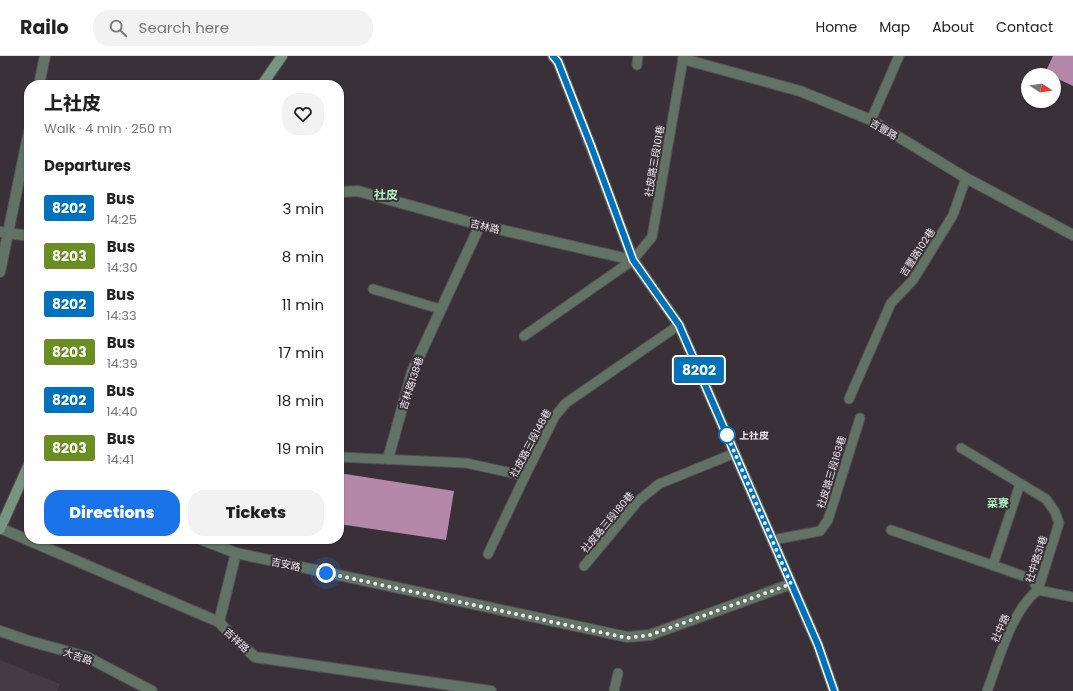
<!DOCTYPE html>
<html lang="en">
<head>
<meta charset="utf-8">
<style>
	:root { --surface:#fff; --page:#f2f2f2; --text:#222; --muted:#767676; --line:#e0e0e0; --accent:#1a73e8 }
	body { margin:0; font-family:Poppins,"Noto Sans TC",sans-serif; background:var(--page); color:var(--text); height:100vh; display:flex; flex-direction:column; font-size:15px; white-space:nowrap }
	* { box-sizing:border-box; margin:0 }
	p { font-size:13px; color:var(--muted) }
	.icon { flex:none; width:22px; height:22px; fill:none; stroke:currentColor; stroke-width:2; stroke-linecap:round; stroke-linejoin:round }
	.map { position:relative; flex:1; overflow:hidden }
	.panel { position:absolute; left:24px; top:24px; width:320px; height:464px; display:flex; flex-direction:column; background:var(--surface); border-radius:16px; box-shadow:0 1px 3px #0004 }
	.panel>* { flex:none }
	.badge { padding:0 8px; border-radius:3px; font-size:14px; line-height:26px }
	.needle { width:26px; rotate:102deg }
	.buttons { position:absolute; left:1021px; top:12px; display:grid; gap:8px }
	.buttons a { display:grid; place-items:center; width:40px; height:40px; border-radius:50%; background:var(--surface); box-shadow:0 1px 3px #0004; font-size:20px }
	.you { position:absolute; width:20px; height:20px; margin:-10px; border:3px solid #fff; border-radius:50%; background:#1a73e8; box-shadow:0 0 0 6px #1a73e833 }
	.map>.badge { position:absolute; translate:-50% -50%; box-shadow:0 0 0 2px #fff }
	h2 { padding:0 20px; font-size:15px; line-height:36px }
	.round { display:grid; place-items:center; flex:none; width:42px; height:42px; border-radius:16px; background:var(--page) }
	.summary { display:flex; align-items:center; justify-content:space-between; height:68px; padding:0 20px }
	h1 { font-size:19px; font-weight:800; line-height:30px }
	.button { display:flex; gap:8px; margin-top:auto; padding:8px 20px }
	.button a { flex:1; height:46px; border-radius:16px; background:var(--accent); color:#fff; font-size:16px; font-weight:800; line-height:46px; text-align:center }
	.button a+a { background:var(--page); color:var(--text) }
	ul { padding:0; list-style:none }
	li { display:flex; align-items:center; gap:12px; height:48px; padding:0 20px }
	li div { flex:1 }
	li b { display:block; font-size:15px }
	li em { font-style:normal }
	li .badge { min-width:44px; font-weight:700; text-align:center }
	header { display:flex; align-items:center; gap:24px; box-sizing:border-box; height:56px; padding:0 20px; background:var(--surface); border-bottom:1px solid var(--line) }
	header strong { font-size:19px }
	nav { display:flex; gap:22px; margin-inline-start:auto; font-size:14px }
	.search { width:280px; height:36px; background:var(--page); display:flex; align-items:center; gap:10px; box-sizing:border-box; padding:0 14px; border-radius:16px; color:var(--muted); font-size:15px }
	.map>svg:first-child { display:block }
</style>
</head>
<body>
<header>
<strong>Railo</strong>
<div class="search"><svg class="icon" aria-label="search" viewBox="0 0 24 24"><circle cx="10" cy="10" r="6"/><path d="M15 15l6 6"/></svg>Search here</div>
<nav><a>Home</a><a>Map</a><a>About</a><a>Contact</a></nav>
</header>
<div class="map">
<svg width="1073" height="635" viewBox="0 0 1073 635">
	<rect width="100%" height="100%" fill="#3a3138"/>
	<polygon fill="#483a44" points="0,604 60,628 57,635 0,635"/>
	<g fill="#b588aa">
		<polygon points="1053,0 1073,0 1073,30 1054,21 1054,19 1045,17"/>
		<polygon points="339,417 454,435 446,484 339,468"/>
	</g>
	<g fill="none" stroke-linecap="round" stroke-linejoin="round">
		<g stroke="#574f55" stroke-width="11">
			<g id="service">
				<polyline points="637,9 638,0"/>
				<polyline points="871,64 899,0"/>
				<polyline points="373,233 440,253"/>
				<polyline points="524,280 633,204 652,181 683,3"/>
				<polyline points="849,343 891,247 913,224 934,190 953,159 966,122"/>
				<polyline points="339,401 466,407 525,420"/>
				<polyline points="891,474 1032,523 1038,534 1059,467 1055,456 1046,443 961,392"/>
				<polyline points="773,484 820,475 828,464 860,362"/>
				<polyline points="488,498 525,420 555,360 566,347 679,269"/>
				<polyline points="993,509 1020,428"/>
				<polyline points="584,510 638,445 659,428 735,397"/>
				<polyline points="614,635 618,617"/>
				<path d="M987,635C999,604 1011,555 1038,534L1073,541"/>
			</g>
		</g>
		<g stroke="#574f55" stroke-width="12">
			<g id="minor">
				<polyline points="684,0 683,3 800,35 871,64 966,122 1073,179"/>
				<polyline points="39,29 45,0"/>
				<polyline points="339,136 358,135 480,169 633,204"/>
				<polyline points="0,176 29,180"/>
				<polyline points="0,216 29,75"/>
				<polyline points="388,403 412,316 480,169"/>
				<polyline points="0,472 219,566 231,579 255,601 491,635"/>
				<polyline points="200,483 236,497 627,581 650,579 791,528"/>
				<polyline points="219,566 236,497"/>
				<polyline points="0,575 26,584 87,601 152,635"/>
			</g>
		</g>
		<g stroke="#574f55" stroke-width="12">
			<polyline id="tertiary" points="553,0 558,6 591,91 633,204 679,269 818,589 834,635"/>
		</g>
		<g stroke="#574f55" stroke-width="12">
			<g id="secondary">
				<polyline points="262,29 282,0"/>
				<polyline points="0,473 29,408"/>
			</g>
		</g>
		<use href="#service" stroke="#607365" stroke-width="9"/>
		<use href="#minor" stroke="#607365" stroke-width="10"/>
		<use href="#tertiary" stroke="#607365" stroke-width="10"/>
		<use href="#secondary" stroke="#78967f" stroke-width="10"/>
	</g>
	<g fill="none" stroke-linecap="round" stroke-linejoin="round">
		<g stroke="#fff" stroke-width="9">
			<polyline id="line" points="553,0 558,6 591,90 633,204 679,269 818,589 834,635"/>
		</g>
		<use href="#line" stroke="#0072bc" stroke-width="6"/>
		<polyline stroke="#f0eaef" stroke-width="4" stroke-dasharray="0 7.2" points="326,517 627,582 650,579 791,528 727,379"/>
	</g>
	<circle fill="#fff" stroke="#0072bc" stroke-width="2" cx="727" cy="379" r="8"/>
	<g text-anchor="middle" stroke-width="4" stroke-linejoin="round" paint-order="stroke">
		<g font-size="10" fill="#f0eaef" stroke="#3a3138">
			<text transform="translate(884 73) rotate(30)" y="4">吉豐路</text>
			<text transform="translate(654 105) rotate(-80)" y="4">社皮路三段101巷</text>
			<text transform="translate(485 170) rotate(14)" y="4">吉林路</text>
			<text transform="translate(917 196) rotate(-57)" y="4">吉豐路102巷</text>
			<text transform="translate(411 327) rotate(-72)" y="4">吉林路138巷</text>
			<text transform="translate(530 387) rotate(-62)" y="4">社皮路三段148巷</text>
			<text transform="translate(831 416) rotate(-73)" y="4">社皮路三段163巷</text>
			<text transform="translate(607 466) rotate(-50)" y="4">社皮路三段180巷</text>
			<text transform="translate(1036 503) rotate(-72)" y="4">社中路31巷</text>
			<text transform="translate(286 508) rotate(12)" y="4">吉安路</text>
			<text transform="translate(1000 572) rotate(-66)" y="4">社中路</text>
			<text transform="translate(237 584) rotate(44)" y="4">吉祥路</text>
			<text transform="translate(78 600) rotate(19)" y="4">大吉路</text>
		</g>
		<g font-size="10" font-weight="bold" fill="#f0eaef" stroke="#3a3138" text-anchor="start">
			<text x="739" y="383">上社皮</text>
		</g>
		<g font-size="11" font-weight="bold" fill="#aff6c2" stroke="#3a3138">
			<text x="998" y="451">菜寮</text>
		</g>
		<g font-size="12" font-weight="bold" fill="#aff6c2" stroke="#3a3138">
			<text x="386" y="143">社皮</text>
		</g>
	</g>
</svg>
<div class="buttons">
<a><svg class="needle" viewBox="-14 -14 28 28"><path d="M0-13l5 13h-10z" fill="#e53935"/><path d="M0 13l5-13h-10z" fill="#767676"/></svg></a>
</div>
<div class="you" style="left:326px;top:517px"></div>
<b class="badge" style="left:699px;top:314px;background:#0072bc;color:#fff">8202</b>
<section class="panel">
<div class="summary"><div><h1>上社皮</h1><p>Walk · 4 min · 250 m</p></div><a class="round"><svg class="icon" aria-label="heart" viewBox="0 0 24 24"><path d="M12 20l-8-8c-3-5 5-10 8-4 3-6 11-1 8 4z"/></svg></a></div>
<h2>Departures</h2>
<ul>
<li><span class="badge" style="background:#0072bc;color:#fff">8202</span><div><b>Bus</b><p>14:25</p></div><em>3 min</em></li>
<li><span class="badge" style="background:#6b8e23;color:#fff">8203</span><div><b>Bus</b><p>14:30</p></div><em>8 min</em></li>
<li><span class="badge" style="background:#0072bc;color:#fff">8202</span><div><b>Bus</b><p>14:33</p></div><em>11 min</em></li>
<li><span class="badge" style="background:#6b8e23;color:#fff">8203</span><div><b>Bus</b><p>14:39</p></div><em>17 min</em></li>
<li><span class="badge" style="background:#0072bc;color:#fff">8202</span><div><b>Bus</b><p>14:40</p></div><em>18 min</em></li>
<li><span class="badge" style="background:#6b8e23;color:#fff">8203</span><div><b>Bus</b><p>14:41</p></div><em>19 min</em></li>
</ul>
<div class="button"><a>Directions</a><a>Tickets</a></div>
</section>
</div>
</body>
</html>
